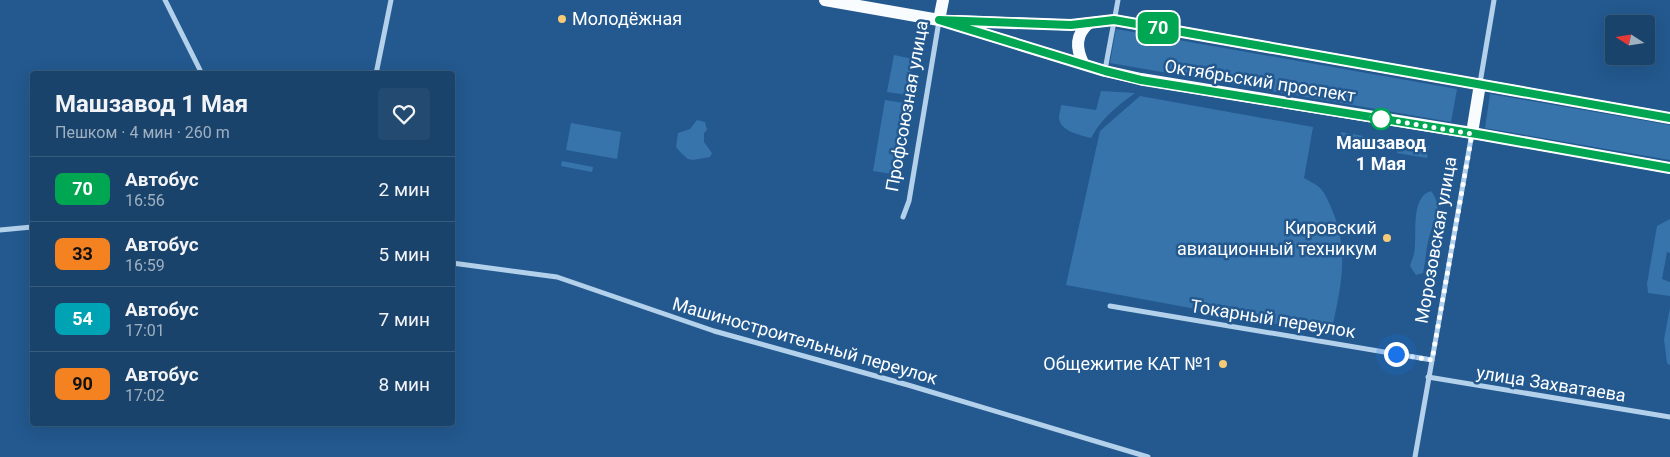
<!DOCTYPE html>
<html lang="ru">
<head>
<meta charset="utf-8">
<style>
	:root { --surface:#1a436b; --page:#234a71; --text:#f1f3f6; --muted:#9fb0c1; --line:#385c7e }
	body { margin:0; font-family:Roboto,sans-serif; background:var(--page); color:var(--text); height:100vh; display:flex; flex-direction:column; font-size:19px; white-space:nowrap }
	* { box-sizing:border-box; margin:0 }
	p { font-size:16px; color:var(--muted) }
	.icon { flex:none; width:28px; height:28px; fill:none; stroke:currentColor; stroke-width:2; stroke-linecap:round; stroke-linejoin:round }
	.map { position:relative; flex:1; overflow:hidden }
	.details { position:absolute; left:30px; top:71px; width:425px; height:355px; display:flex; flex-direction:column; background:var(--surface); border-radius:5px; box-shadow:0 5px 20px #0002,0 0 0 1px var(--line) }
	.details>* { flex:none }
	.badge { padding:0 10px; border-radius:8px; font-size:18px; line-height:32px }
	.needle { width:32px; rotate:282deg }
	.controls { position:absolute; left:1605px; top:15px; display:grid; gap:10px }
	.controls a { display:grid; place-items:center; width:50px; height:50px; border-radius:5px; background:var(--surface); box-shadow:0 5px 20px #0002,0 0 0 1px var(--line); font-size:25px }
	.you { position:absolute; width:25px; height:25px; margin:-12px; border:4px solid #fff; border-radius:50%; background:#1a73e8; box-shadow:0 0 0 8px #1a73e833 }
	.map>.badge { position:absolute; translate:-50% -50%; box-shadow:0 0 0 2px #fff }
	.round { display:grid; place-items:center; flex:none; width:52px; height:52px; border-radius:5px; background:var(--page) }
	.headline { display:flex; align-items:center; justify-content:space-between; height:85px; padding:0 25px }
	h1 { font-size:24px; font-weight:700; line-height:38px }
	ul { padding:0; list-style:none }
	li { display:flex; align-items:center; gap:15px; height:65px; padding:0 25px; border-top:1px solid var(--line) }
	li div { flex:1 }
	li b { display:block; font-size:19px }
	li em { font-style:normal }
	li .badge { min-width:55px; font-weight:700; text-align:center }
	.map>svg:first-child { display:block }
</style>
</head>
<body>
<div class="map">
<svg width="1670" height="457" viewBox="0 0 1670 457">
	<rect width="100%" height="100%" fill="#23598f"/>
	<g fill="#3774ac">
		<polygon points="1116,29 1457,89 1451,122 1110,63"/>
		<polygon points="894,55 913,59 907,95 887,92"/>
		<path d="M1101,91L1135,93C1117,106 1101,119 1091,138C1080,135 1059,131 1059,117C1059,114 1061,109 1061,105L1096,110Z"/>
		<polygon points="1490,94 1670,125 1670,160 1485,128"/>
		<path d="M1140,96L1313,127L1304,178C1309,181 1316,184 1320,188C1326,194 1330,205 1333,212C1350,256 1340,289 1331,334L1066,285L1100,131Z"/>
		<polygon points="885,100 904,103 892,174 873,171"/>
		<polygon points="697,120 705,122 707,130 704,133 704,142 712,153 710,157 693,160 688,159 682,154 676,147 678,133 690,129"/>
		<polygon points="571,123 621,132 617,159 566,150"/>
		<polygon points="1341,132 1363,136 1369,144 1368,148 1339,143"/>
		<polygon points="1406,142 1429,146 1427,158 1397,153 1397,149"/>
		<polygon points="562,161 593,167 592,172 561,166"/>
		<path d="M1431,191C1443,208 1436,214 1431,231C1426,244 1426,260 1423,273L1416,275L1410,266C1411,262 1413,258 1414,254C1418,238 1409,197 1431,191Z"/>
		<polygon points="1670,219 1670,253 1667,252 1662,279 1670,282 1670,296 1648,293 1647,284 1657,226"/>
		<polygon points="1670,308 1670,365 1667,363 1664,339"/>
	</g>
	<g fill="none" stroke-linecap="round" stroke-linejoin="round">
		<g stroke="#b4d1ec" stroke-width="5">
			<polyline points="165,0 202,74"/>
			<polyline points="1105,70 1118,0"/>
			<polyline points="376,74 391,0"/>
			<polyline points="1480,83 1494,0"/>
			<polyline points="903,217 909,201 939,21"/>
			<polyline points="0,230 32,227"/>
			<polyline points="452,263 557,277 714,331 908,385 1148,457"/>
			<polyline points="1110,306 1432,360"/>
			<polyline points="1428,377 1670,417"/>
			<polyline points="1415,457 1472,133"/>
		</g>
		<g stroke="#f9fcff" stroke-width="12">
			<polyline points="825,0 939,20 1105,71 1141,79 1472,133 1670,168"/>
			<polyline points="939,20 943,0"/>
			<polyline points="957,21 1071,25 1114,20 1670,118"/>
			<path d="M1083,63C1076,48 1075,35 1089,23"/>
			<polyline points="1472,133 1480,84"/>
		</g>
	</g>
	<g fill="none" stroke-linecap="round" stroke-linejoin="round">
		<g stroke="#fff" stroke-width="11">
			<polyline id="line" points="1670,118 1114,20 1071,25 939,20 1105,71 1141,80 1483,135 1670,168"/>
		</g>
		<use href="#line" stroke="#00a651" stroke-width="8"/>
		<polyline stroke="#fff" stroke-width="5" stroke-dasharray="0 9" points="1381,119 1372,117 1472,134 1432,360 1396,354"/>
	</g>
	<g fill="#f7ca77" stroke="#23598f" stroke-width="2">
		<circle cx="562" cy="19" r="5"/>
		<circle cx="1387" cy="238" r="5"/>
		<circle cx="1223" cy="364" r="5"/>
	</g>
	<circle fill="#fff" stroke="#00a651" stroke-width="2.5" cx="1381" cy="119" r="10"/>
	<g text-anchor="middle" stroke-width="5" stroke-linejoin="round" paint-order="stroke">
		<g font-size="18" fill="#fff" stroke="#23598f" text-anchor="end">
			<text x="572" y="25" text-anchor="start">Молодёжная</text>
			<text x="1377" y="234">Кировский<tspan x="1377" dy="21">авиационный техникум</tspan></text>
			<text x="1213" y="370">Общежитие КАТ №1</text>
		</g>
		<g font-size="18" fill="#fff" stroke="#23598f">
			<text transform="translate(1260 81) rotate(9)" y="6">Октябрьский проспект</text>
			<text transform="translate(907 106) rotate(-80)" y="6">Профсоюзная улица</text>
			<text transform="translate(1436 240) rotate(-80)" y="6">Морозовская улица</text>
			<text transform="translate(1273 319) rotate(9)" y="6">Токарный переулок</text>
			<text transform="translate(805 341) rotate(16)" y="6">Машиностроительный переулок</text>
			<text transform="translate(1551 384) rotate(9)" y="6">улица Захватаева</text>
		</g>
		<g font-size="18" font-weight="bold" fill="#fff" stroke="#23598f">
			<text x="1381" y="149">Машзавод<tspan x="1381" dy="21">1 Мая</tspan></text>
		</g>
	</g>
</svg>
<div class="controls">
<a><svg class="needle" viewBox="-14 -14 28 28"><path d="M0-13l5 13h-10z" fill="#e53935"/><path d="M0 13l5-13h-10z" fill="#9fb0c1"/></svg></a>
</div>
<div class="you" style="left:1396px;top:354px"></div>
<b class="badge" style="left:1158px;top:28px;background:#00a651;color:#fff">70</b>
<section class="details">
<div class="headline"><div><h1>Машзавод 1 Мая</h1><p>Пешком · 4 мин · 260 m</p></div><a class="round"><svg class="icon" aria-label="heart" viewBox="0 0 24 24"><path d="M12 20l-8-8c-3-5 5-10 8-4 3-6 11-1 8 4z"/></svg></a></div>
<ul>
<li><span class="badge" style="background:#00a651;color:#fff">70</span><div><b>Автобус</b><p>16:56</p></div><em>2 мин</em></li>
<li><span class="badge" style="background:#f58220;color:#111">33</span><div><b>Автобус</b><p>16:59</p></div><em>5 мин</em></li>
<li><span class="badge" style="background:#00a3b4;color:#fff">54</span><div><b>Автобус</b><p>17:01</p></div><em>7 мин</em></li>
<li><span class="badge" style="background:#f58220;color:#111">90</span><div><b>Автобус</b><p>17:02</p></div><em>8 мин</em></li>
</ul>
</section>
</div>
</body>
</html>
